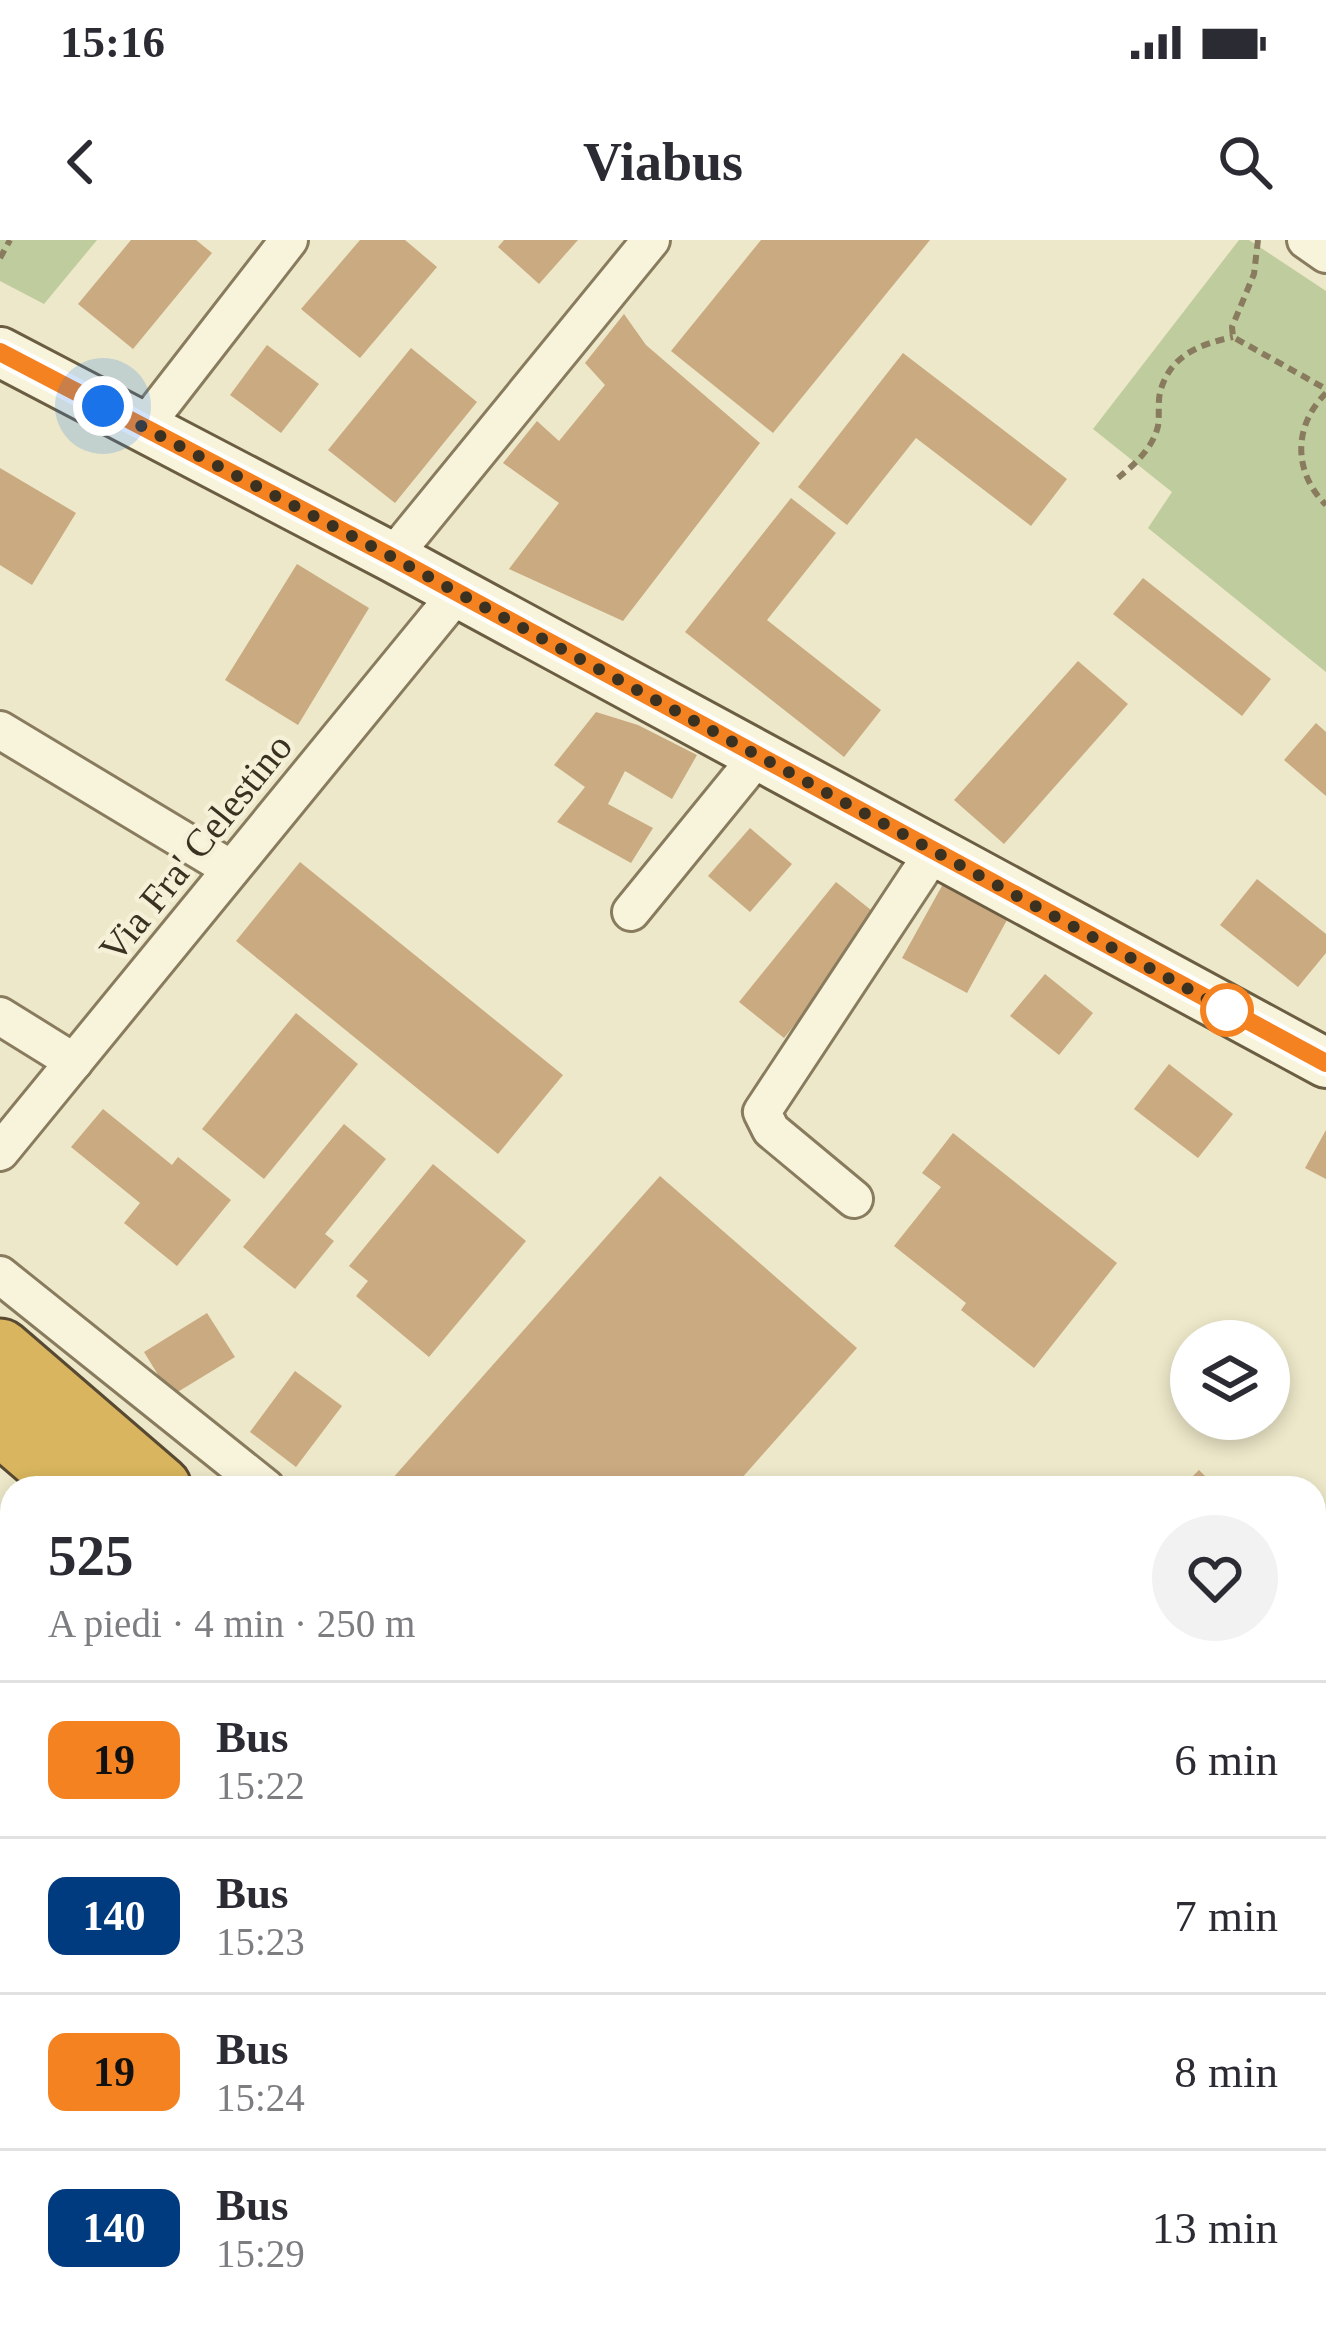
<!DOCTYPE html>
<html lang="it">
<head>
<meta charset="utf-8">
<style>
	:root { --surface:#fff; --page:#f2f2f3; --text:#2b2b33; --muted:#7c7c81; --line:#e1e1e2 }
	body { margin:0; font-family:"Times New Roman",serif; background:var(--page); color:var(--text); height:100vh; display:flex; flex-direction:column; font-size:45px; white-space:nowrap }
	* { box-sizing:border-box; margin:0 }
	p { font-size:39px; color:var(--muted) }
	.icon { flex:none; width:66px; height:66px; fill:none; stroke:currentColor; stroke-width:2; stroke-linecap:round; stroke-linejoin:round }
	.map { position:relative; flex:1; overflow:hidden }
	.drawer { position:absolute; left:0px; top:1236px; width:1326px; height:852px; display:flex; flex-direction:column; background:var(--surface); border-radius:36px 36px 0 0; box-shadow:0 6px 18px #0003 }
	.drawer>* { flex:none }
	.badge { padding:0 24px; border-radius:18px; font-size:42px; line-height:78px }
	.tools { position:absolute; left:1170px; top:1080px; display:grid; gap:24px }
	.tools a { display:grid; place-items:center; width:120px; height:120px; border-radius:50%; background:var(--surface); box-shadow:0 6px 18px #0003; font-size:60px }
	.you { position:absolute; width:60px; height:60px; margin:-30px; border:9px solid #fff; border-radius:50%; background:#1a73e8; box-shadow:0 0 0 18px #1a73e833 }
	.map>.badge { position:absolute; translate:-50% -50%; box-shadow:0 0 0 6px #fff }
	.round { display:grid; place-items:center; flex:none; width:126px; height:126px; border-radius:63px; background:var(--page) }
	.headline { display:flex; align-items:center; justify-content:space-between; height:204px; padding:0 48px }
	h1 { font-size:57px; font-weight:600; line-height:90px }
	ul { padding:0; list-style:none }
	li { display:flex; align-items:center; gap:36px; height:156px; padding:0 48px; border-top:3px solid var(--line) }
	li div { flex:1 }
	li b { display:block; font-size:45px }
	li em { font-style:normal }
	li .badge { min-width:132px; font-weight:700; text-align:center }
	.status { display:flex; justify-content:space-between; align-items:center; height:84px; padding:0 60px; background:var(--surface); direction:ltr }
	.status svg { height:33px; fill:currentColor }
	header { display:flex; justify-content:space-between; align-items:center; height:156px; padding:0 48px; background:var(--surface); font-size:54px; font-weight:600 }
	.map>svg:first-child { display:block }
</style>
</head>
<body>
<div class="status"><b>15:16</b><svg viewBox="0 0 49 12"><path d="M0 12V9h3v3zM5 12V6h3v6zM10 12V3h3v9zM15 12V0h3v12zM26 1h20v11H26zM47 4h2v5h-2z"/></svg></div>
<header><svg class="icon" aria-label="back" viewBox="0 0 24 24"><path d="M15 5l-7 7 7 7"/></svg>Viabus<svg class="icon" aria-label="search" viewBox="0 0 24 24"><circle cx="10" cy="10" r="6"/><path d="M15 15l6 6"/></svg></header>
<div class="map">
<svg width="1326" height="2088" viewBox="0 0 1326 2088">
	<rect width="100%" height="100%" fill="#ede8c9"/>
	<g fill="#bfcc9d">
		<polygon points="0,0 97,0 44,64 0,41"/>
		<polygon points="1239,0 1249,0 1326,51 1326,432 1148,288 1172,252 1093,189"/>
	</g>
	<g fill="#caaa80">
		<polygon points="131,0 196,0 212,13 133,109 78,64"/>
		<polygon points="360,0 405,0 437,27 360,118 301,69"/>
		<polygon points="504,0 578,0 539,44 498,7"/>
		<polygon points="761,0 930,0 773,193 671,111"/>
		<polygon points="624,74 646,105 760,203 623,381 509,329 559,263 503,223 537,181 559,201 605,145 585,123"/>
		<polygon points="267,105 319,144 281,193 230,155"/>
		<polygon points="411,108 477,162 395,263 328,210"/>
		<polygon points="903,113 1067,239 1031,286 916,198 847,285 798,247"/>
		<polygon points="0,228 76,273 32,345 0,325"/>
		<polygon points="791,258 836,293 767,380 881,470 844,517 685,392"/>
		<polygon points="297,324 369,368 298,485 225,440"/>
		<polygon points="1143,338 1271,439 1242,476 1113,374"/>
		<polygon points="1078,421 1128,464 1004,604 954,560"/>
		<polygon points="596,472 638,485 697,515 672,559 625,531 608,564 653,588 631,623 557,582 585,547 554,525"/>
		<polygon points="1316,483 1326,492 1326,556 1284,520"/>
		<polygon points="750,588 792,624 750,672 708,636"/>
		<polygon points="300,622 563,835 498,914 236,701"/>
		<polygon points="1257,639 1326,694 1326,713 1298,747 1220,685"/>
		<polygon points="836,642 881,678 784,798 739,762"/>
		<polygon points="943,644 1007,680 967,753 902,718"/>
		<polygon points="1045,734 1093,773 1059,815 1010,776"/>
		<polygon points="296,773 358,824 264,939 202,889"/>
		<polygon points="1169,824 1233,874 1198,918 1134,869"/>
		<polygon points="103,869 172,925 178,917 231,960 177,1026 124,983 140,963 71,907"/>
		<polygon points="344,884 386,919 325,994 334,1001 295,1049 243,1007"/>
		<polygon points="1326,890 1326,939 1305,928"/>
		<polygon points="953,893 1117,1023 1034,1128 961,1070 966,1063 894,1006 941,947 922,933"/>
		<polygon points="433,924 526,1001 429,1117 356,1056 368,1041 349,1026"/>
		<polygon points="660,936 857,1108 733,1248 384,1248"/>
		<polygon points="207,1073 235,1117 171,1156 144,1112"/>
		<polygon points="295,1131 342,1166 296,1227 250,1192"/>
		<polygon points="1199,1230 1217,1248 1181,1248"/>
		<polygon points="1073,1236 1086,1248 1061,1248"/>
		<polygon points="1314,1364 1326,1376 1326,1479 1314,1467"/>
		<polygon points="1326,1678 1326,1706 1314,1693"/>
		<polygon points="0,1752 12,1765 12,2076 196,2076 207,2088 0,2088"/>
	</g>
	<g fill="none" stroke-linecap="round" stroke-linejoin="round">
		<g stroke="#897b5e" stroke-width="24">
			<polyline id="lane" points="0,1437 12,1422"/>
		</g>
		<g stroke="#897b5e" stroke-width="42">
			<g id="street">
				<polyline points="1306,0 1326,14"/>
				<polyline points="143,188 289,0"/>
				<polyline points="392,317 651,0"/>
				<polyline points="0,490 231,629"/>
				<polyline points="631,672 759,515"/>
				<polyline points="0,776 74,822"/>
				<polyline points="0,912 456,355"/>
				<polyline points="854,959 771,890 762,872 933,613"/>
				<polyline points="0,1035 266,1248"/>
				<polyline points="0,1393 12,1404"/>
			</g>
		</g>
		<g stroke="#6b5d41" stroke-width="54">
			<polyline id="secondary" points="0,112 392,317 1326,823"/>
		</g>
		<g stroke="#584932" stroke-width="60">
			<g id="primary">
				<polyline points="1314,1582 1326,1570"/>
				<polyline points="742,2076 747,2088"/>
				<polyline points="947,2076 988,2088"/>
				<polyline points="897,2088 900,2076"/>
			</g>
		</g>
		<g stroke="#584932" stroke-width="69">
			<g id="highway">
				<polyline points="0,1111 159,1248"/>
				<polyline points="0,1182 77,1248"/>
				<polyline points="1314,1869 1326,1870"/>
				<polyline points="1314,1926 1326,1927"/>
			</g>
		</g>
		<g stroke="#897b5e" stroke-width="6" stroke-dasharray="9 6" stroke-linecap="butt">
			<polyline points="1258,0 1254,34 1232,87 1233,97 1326,149"/>
			<polyline points="0,18 10,0"/>
			<path d="M1326,153C1293,186 1293,232 1326,265"/>
			<path d="M1118,238C1134,225 1153,208 1158,186C1160,174 1157,161 1161,149C1172,114 1201,104 1233,97"/>
		</g>
		<use href="#lane" stroke="#f8f4dc" stroke-width="18"/>
		<use href="#street" stroke="#f8f4dc" stroke-width="36"/>
		<use href="#secondary" stroke="#f8f4dc" stroke-width="48"/>
		<use href="#primary" stroke="#eee2a3" stroke-width="54"/>
		<use href="#highway" stroke="#d8b55e" stroke-width="63"/>
	</g>
	<g fill="none" stroke-linecap="round" stroke-linejoin="round">
		<g stroke="#fff" stroke-width="27">
			<polyline id="line" points="0,112 392,317 1326,823"/>
		</g>
		<use href="#line" stroke="#f58220" stroke-width="18"/>
		<polyline stroke="#3a3121" stroke-width="12" stroke-dasharray="0 21.6" points="103,166 392,317 1227,770"/>
	</g>
	<circle fill="#fff" stroke="#f58220" stroke-width="6" cx="1227" cy="770" r="24"/>
	<g text-anchor="middle" stroke-width="9" stroke-linejoin="round" paint-order="stroke">
		<g font-size="39" fill="#3a3121" stroke="#f5f1d8">
			<text transform="translate(195 607) rotate(-51)" y="14">Via Fra' Celestino</text>
		</g>
	</g>
</svg>
<div class="tools">
<a><svg class="icon" aria-label="layers" viewBox="0 0 24 24"><path d="M12 4l9 5-9 5-9-5zM3 14l9 5 9-5"/></svg></a>
</div>
<div class="you" style="left:103px;top:166px"></div>
<section class="drawer">
<div class="headline"><div><h1>525</h1><p>A piedi · 4 min · 250 m</p></div><a class="round"><svg class="icon" aria-label="heart" viewBox="0 0 24 24"><path d="M12 20l-8-8c-3-5 5-10 8-4 3-6 11-1 8 4z"/></svg></a></div>
<ul>
<li><span class="badge" style="background:#f58220;color:#111">19</span><div><b>Bus</b><p>15:22</p></div><em>6 min</em></li>
<li><span class="badge" style="background:#003b80;color:#fff">140</span><div><b>Bus</b><p>15:23</p></div><em>7 min</em></li>
<li><span class="badge" style="background:#f58220;color:#111">19</span><div><b>Bus</b><p>15:24</p></div><em>8 min</em></li>
<li><span class="badge" style="background:#003b80;color:#fff">140</span><div><b>Bus</b><p>15:29</p></div><em>13 min</em></li>
</ul>
</section>
</div>
</body>
</html>
